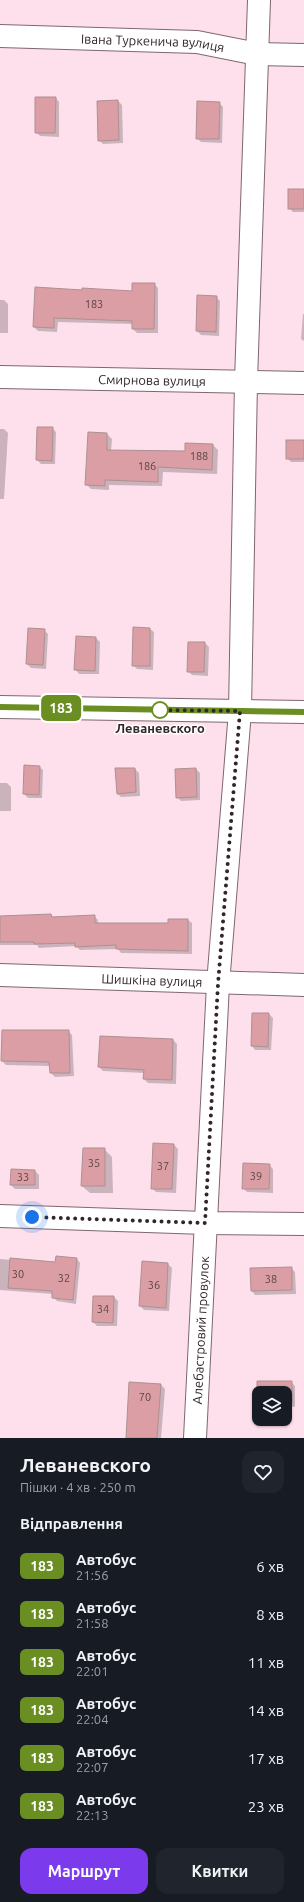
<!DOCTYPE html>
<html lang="uk">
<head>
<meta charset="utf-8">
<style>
	:root { --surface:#171b24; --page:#20242c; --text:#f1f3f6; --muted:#9ea1a6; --accent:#7c3aed }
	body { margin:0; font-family:Ubuntu,sans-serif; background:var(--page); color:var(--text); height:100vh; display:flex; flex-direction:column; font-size:15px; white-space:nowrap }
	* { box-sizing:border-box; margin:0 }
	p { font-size:13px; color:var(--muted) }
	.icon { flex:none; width:22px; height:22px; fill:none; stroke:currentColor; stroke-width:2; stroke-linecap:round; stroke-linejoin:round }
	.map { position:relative; height:1438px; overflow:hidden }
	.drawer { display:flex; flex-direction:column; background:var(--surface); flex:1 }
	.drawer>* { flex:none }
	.badge { padding:0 8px; border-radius:6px; font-size:14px; line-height:26px }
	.fabs { position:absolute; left:252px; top:1386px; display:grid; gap:8px }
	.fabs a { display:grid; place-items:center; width:40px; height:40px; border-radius:8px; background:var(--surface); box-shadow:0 1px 3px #0004; font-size:20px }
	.you { position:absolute; width:20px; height:20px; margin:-10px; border:3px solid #fff; border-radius:50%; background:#1a73e8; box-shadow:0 0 0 6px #1a73e833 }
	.map>.badge { position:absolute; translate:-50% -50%; box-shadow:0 0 0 2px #fff }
	h2 { padding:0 20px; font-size:15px; line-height:36px }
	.round { display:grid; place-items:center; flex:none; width:42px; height:42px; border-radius:12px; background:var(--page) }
	.head { display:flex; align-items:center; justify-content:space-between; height:68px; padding:0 20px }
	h1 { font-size:19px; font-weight:700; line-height:30px }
	.cta { display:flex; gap:8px; margin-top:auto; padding:8px 20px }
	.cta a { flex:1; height:46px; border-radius:12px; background:var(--accent); color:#fff; font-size:16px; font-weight:700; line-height:46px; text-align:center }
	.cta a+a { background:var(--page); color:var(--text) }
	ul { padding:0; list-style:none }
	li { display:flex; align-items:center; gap:12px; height:48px; padding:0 20px }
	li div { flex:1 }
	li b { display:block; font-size:15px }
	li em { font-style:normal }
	li .badge { min-width:44px; font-weight:700; text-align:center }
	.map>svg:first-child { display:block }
</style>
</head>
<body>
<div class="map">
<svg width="304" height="1438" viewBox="0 0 304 1438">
	<rect width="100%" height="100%" fill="#fee0ec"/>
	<g fill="#0003">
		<polygon points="56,98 59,102 59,137 40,136 36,132"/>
		<polygon points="118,101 122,105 123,143 103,144 99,140"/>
		<polygon points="219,103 223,107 222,143 201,142 197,138"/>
		<polygon points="304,190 304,212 293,212 289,208"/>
		<polygon points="154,284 158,288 158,333 137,333 133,329 133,324 58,322 57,332 38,331 34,327 83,291 133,292"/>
		<polygon points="198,296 216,297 220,301 219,336 201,335 197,331"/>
		<polygon points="0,300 4,300 8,304 8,333 0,333"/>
		<polygon points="303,314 304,314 304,341 301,339"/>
		<polygon points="52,428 56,432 55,464 41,464 37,460"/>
		<polygon points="0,429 4,429 8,433 4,499 0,499"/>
		<polygon points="89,433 107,434 112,439 111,451 186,452 213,445 218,450 217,474 163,472 162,486 109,485 109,490 91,489 86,484"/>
		<polygon points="304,441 304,462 291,462 287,458"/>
		<polygon points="150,629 154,632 153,670 137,669 133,665"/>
		<polygon points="44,630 48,634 46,669 31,668 27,664"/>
		<polygon points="96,638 100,642 99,674 79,674 76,670"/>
		<polygon points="205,643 209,647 208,676 192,675 188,671"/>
		<polygon points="39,767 43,770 42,798 28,798 24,794"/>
		<polygon points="135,769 139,773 140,796 121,797 117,793"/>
		<polygon points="196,769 200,773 200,800 181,801 177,797"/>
		<polygon points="0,783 7,783 11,787 11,811 0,811"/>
		<polygon points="51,915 54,918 94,916 98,920 98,924 169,924 188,920 192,923 192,954 121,953 118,949 80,950 76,946 39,948 37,945 0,945 0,917"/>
		<polygon points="269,1014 273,1018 271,1050 255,1050 252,1046"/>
		<polygon points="68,1031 72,1035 74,1076 55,1077 51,1073 50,1066 6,1065 2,1061"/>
		<polygon points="101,1037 173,1040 177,1044 176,1084 148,1083 144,1079 144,1073 103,1071 99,1067"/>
		<polygon points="174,1145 178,1149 176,1193 156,1192 152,1188"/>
		<polygon points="104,1149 112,1157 113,1193 90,1193 82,1186"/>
		<polygon points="269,1165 273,1169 273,1193 247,1192 243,1188"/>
		<polygon points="35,1171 39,1175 39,1189 15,1189 11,1185"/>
		<polygon points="0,1259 56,1263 77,1259 80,1263 76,1304 57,1301 53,1297 53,1294 0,1290"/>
		<polygon points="143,1262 168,1264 172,1268 169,1311 144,1310 140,1306"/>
		<polygon points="291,1268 295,1272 296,1294 255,1295 252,1291"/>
		<polygon points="114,1297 118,1301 117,1326 97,1326 93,1322"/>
		<polygon points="258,1382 291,1382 295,1386 295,1407 285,1406 285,1393 259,1393 259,1403"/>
		<polygon points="130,1383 161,1385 165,1389 161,1438 127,1438"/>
	</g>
	<g fill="#db9ea5" stroke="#ad9092">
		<polygon points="35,97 56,97 55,133 35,133"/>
		<polygon points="118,100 119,140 98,141 97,101"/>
		<polygon points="197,101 220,102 219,139 196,139"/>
		<rect x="288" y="189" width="16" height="20"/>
		<polygon points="132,283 155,283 154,329 132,329 132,321 54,318 54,328 33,327 35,287 82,290 82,288 132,291"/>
		<polygon points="197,295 217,296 216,332 196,331"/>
		<polygon points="37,427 53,427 52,461 36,460"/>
		<polygon points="88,432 107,433 107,450 185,451 185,443 213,444 212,470 158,467 158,482 105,480 105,486 85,485"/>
		<rect x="286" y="440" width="18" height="19"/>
		<polygon points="133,627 150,628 150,666 132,666"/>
		<polygon points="28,628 45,629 43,665 26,664"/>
		<polygon points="76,636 96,637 95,671 74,670"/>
		<polygon points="188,642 205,642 204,672 187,672"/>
		<polygon points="24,765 40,766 39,795 23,794"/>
		<polygon points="115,768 135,768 136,792 117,794"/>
		<polygon points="196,768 197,797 176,798 175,769"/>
		<polygon points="51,914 52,917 95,915 95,923 168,923 168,919 188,919 188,951 116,949 116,945 75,947 75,943 34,944 34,942 0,942 0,916"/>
		<polygon points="252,1013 269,1013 268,1047 251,1046"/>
		<polygon points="2,1030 69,1030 70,1073 50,1073 49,1062 1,1061"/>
		<polygon points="100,1036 173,1039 172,1080 143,1079 144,1070 98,1067"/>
		<polygon points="153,1143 174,1144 172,1189 151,1189"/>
		<polygon points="83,1148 105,1148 105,1186 81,1186"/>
		<polygon points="243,1163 270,1164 269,1189 242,1189"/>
		<polygon points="11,1169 35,1170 35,1185 10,1185"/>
		<polygon points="56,1256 77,1258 73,1300 52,1298 52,1291 8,1288 10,1258 55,1262"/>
		<polygon points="142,1261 168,1263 166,1308 139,1306"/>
		<polygon points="292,1267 292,1290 251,1291 250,1268"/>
		<polygon points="93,1296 114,1296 113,1323 92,1322"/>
		<polygon points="257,1381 292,1381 292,1403 285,1403 285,1393 259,1393 259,1403 257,1403"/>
		<polygon points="129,1382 161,1384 157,1438 126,1438"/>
	</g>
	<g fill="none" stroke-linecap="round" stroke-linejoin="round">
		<g stroke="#7f6670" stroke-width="24">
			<g id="street">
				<path id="s1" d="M0,36L197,42L257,54L304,55"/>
				<path id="s2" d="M0,377L304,383"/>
				<path id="s3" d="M0,975L304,985"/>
				<polyline points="0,1216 205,1223 304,1224"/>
				<path id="s4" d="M195,1438L218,984L240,711L246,381L259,0"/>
			</g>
		</g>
		<g stroke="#7f6670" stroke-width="24">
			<polyline id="secondary" points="0,707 304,712"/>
		</g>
		<use href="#street" stroke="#fff" stroke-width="22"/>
		<use href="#secondary" stroke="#fff" stroke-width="22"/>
	</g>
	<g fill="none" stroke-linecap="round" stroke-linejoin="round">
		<g stroke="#fff" stroke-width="9">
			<polyline id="line" points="0,707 304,712"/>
		</g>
		<use href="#line" stroke="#6b8e23" stroke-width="6"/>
		<polyline stroke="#31262a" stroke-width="4" stroke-dasharray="0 7.2" points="32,1217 205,1223 218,984 240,711 160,710"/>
	</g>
	<circle fill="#fff" stroke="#6b8e23" stroke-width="2" cx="160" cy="710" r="8"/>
	<g text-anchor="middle" stroke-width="3" stroke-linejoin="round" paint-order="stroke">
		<g font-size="11" fill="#5c4449">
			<text x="94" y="308">183</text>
			<text x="199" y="460">188</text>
			<text x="147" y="470">186</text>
			<text x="94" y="1167">35</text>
			<text x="163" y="1170">37</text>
			<text x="256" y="1180">39</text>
			<text x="23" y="1181">33</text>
			<text x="18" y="1278">30</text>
			<text x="64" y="1282">32</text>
			<text x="271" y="1283">38</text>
			<text x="154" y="1289">36</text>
			<text x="103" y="1313">34</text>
			<text x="145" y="1401">70</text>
		</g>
		<g font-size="13" fill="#31262a" stroke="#fff">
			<text dy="5" stroke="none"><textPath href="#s1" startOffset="153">Івана Туркенича вулиця</textPath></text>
			<text dy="5" stroke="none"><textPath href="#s2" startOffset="152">Смирнова вулиця</textPath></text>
			<text dy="5" stroke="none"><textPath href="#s3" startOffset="152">Шишкіна вулиця</textPath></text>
			<text dy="5" stroke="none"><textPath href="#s4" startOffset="108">Алебастровий провулок</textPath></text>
		</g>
		<g font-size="13" font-weight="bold" fill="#31262a" stroke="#fff">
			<text x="160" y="733">Леваневского</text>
		</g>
	</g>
</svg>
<div class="fabs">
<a><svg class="icon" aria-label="layers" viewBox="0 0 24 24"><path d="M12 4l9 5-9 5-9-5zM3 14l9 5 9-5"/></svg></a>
</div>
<div class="you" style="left:32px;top:1217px"></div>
<b class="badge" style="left:61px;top:708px;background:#6b8e23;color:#fff">183</b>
</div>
<section class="drawer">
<div class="head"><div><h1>Леваневского</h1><p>Пішки · 4 хв · 250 m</p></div><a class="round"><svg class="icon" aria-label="heart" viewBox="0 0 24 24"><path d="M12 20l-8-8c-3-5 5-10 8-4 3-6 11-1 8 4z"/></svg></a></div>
<h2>Відправлення</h2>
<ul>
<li><span class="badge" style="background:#6b8e23;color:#fff">183</span><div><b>Автобус</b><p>21:56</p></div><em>6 хв</em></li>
<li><span class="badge" style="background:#6b8e23;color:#fff">183</span><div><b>Автобус</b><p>21:58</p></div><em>8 хв</em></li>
<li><span class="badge" style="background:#6b8e23;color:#fff">183</span><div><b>Автобус</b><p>22:01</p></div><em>11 хв</em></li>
<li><span class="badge" style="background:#6b8e23;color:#fff">183</span><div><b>Автобус</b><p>22:04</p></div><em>14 хв</em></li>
<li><span class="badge" style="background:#6b8e23;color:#fff">183</span><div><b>Автобус</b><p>22:07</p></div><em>17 хв</em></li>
<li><span class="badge" style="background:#6b8e23;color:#fff">183</span><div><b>Автобус</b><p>22:13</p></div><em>23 хв</em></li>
</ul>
<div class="cta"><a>Маршрут</a><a>Квитки</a></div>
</section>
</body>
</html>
